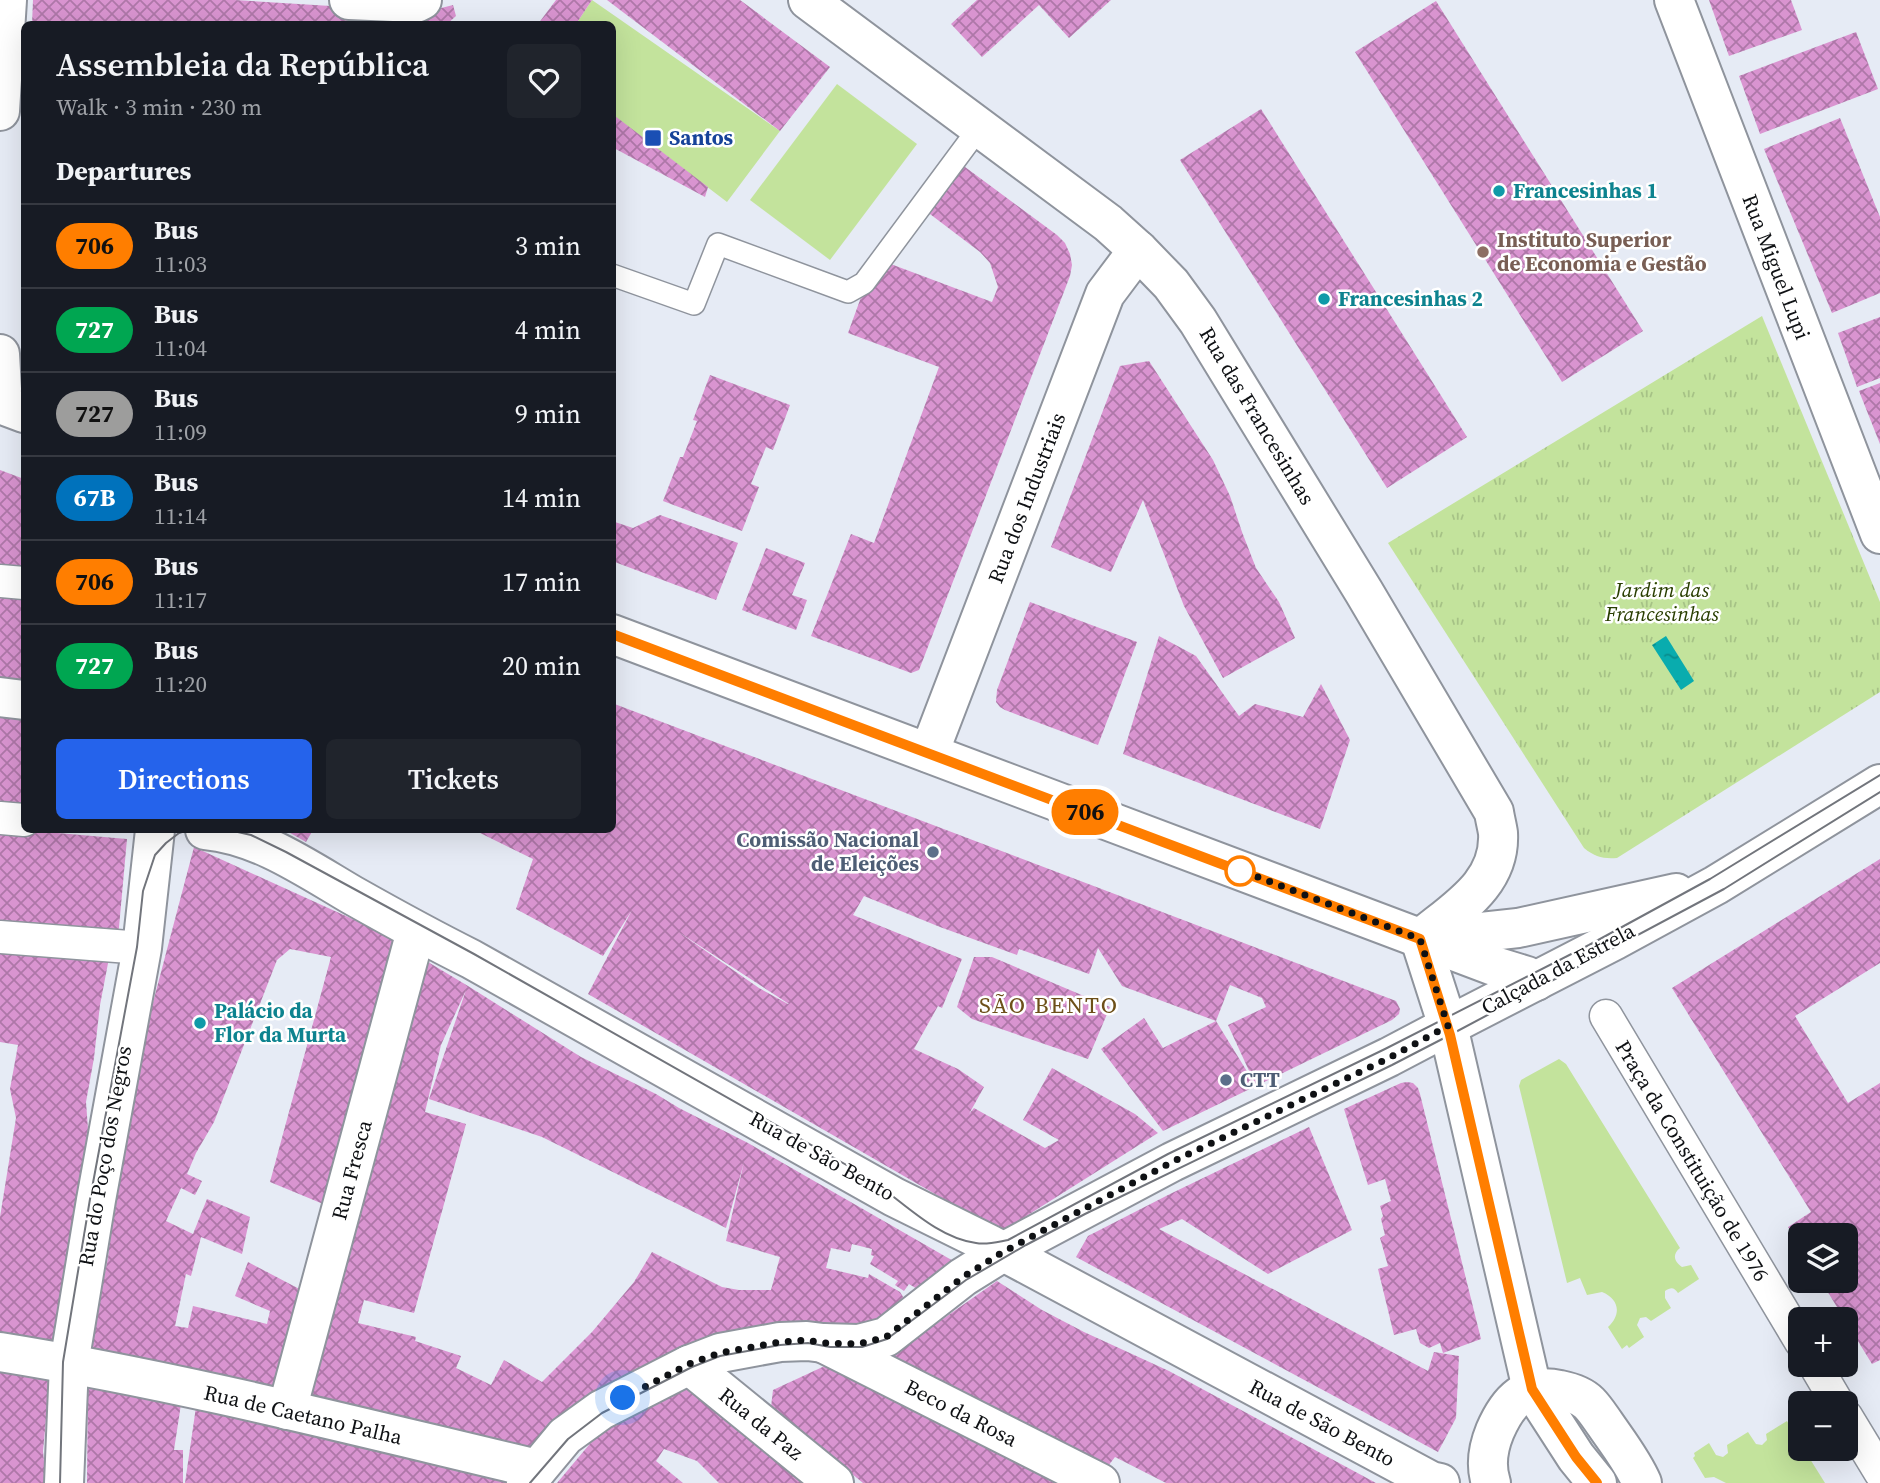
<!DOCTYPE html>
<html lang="en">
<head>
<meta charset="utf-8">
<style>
	:root { --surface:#171b24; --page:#20242c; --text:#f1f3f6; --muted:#9ea1a6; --line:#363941; --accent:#2563eb }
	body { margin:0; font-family:"Source Serif 4",serif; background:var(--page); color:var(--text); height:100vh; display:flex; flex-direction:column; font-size:26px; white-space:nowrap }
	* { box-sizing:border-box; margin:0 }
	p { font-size:23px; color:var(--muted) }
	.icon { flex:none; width:38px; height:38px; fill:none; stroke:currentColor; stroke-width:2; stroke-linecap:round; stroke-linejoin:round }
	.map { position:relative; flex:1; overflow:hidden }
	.details { position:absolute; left:21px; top:21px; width:595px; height:812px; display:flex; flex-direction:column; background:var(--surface); border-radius:10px; box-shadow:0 7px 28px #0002 }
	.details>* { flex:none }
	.badge { padding:0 14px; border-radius:23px; font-size:24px; line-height:46px }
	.controls { position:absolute; left:1788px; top:1223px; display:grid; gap:14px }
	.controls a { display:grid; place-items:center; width:70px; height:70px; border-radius:10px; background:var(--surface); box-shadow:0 7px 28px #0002; font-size:35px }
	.you { position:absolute; width:35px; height:35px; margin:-18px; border:5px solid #fff; border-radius:50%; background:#1a73e8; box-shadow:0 0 0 10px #1a73e833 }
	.map>.badge { position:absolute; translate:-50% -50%; box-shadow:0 0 0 4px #fff }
	h2 { padding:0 35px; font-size:26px; line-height:63px }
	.round { display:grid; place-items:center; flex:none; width:74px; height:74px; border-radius:10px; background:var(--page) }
	.overview { display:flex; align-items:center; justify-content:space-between; height:119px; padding:0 35px }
	h1 { font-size:33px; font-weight:600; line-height:52px }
	.action { display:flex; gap:14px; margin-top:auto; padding:14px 35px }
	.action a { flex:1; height:80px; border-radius:10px; background:var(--accent); color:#fff; font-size:28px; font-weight:600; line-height:80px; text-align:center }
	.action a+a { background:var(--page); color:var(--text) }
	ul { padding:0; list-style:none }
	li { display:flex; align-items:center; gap:21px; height:84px; padding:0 35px; border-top:2px solid var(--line) }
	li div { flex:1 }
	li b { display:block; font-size:26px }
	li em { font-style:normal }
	li .badge { min-width:77px; font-weight:700; text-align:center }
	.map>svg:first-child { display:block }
</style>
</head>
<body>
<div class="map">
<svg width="1880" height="1483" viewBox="0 0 1880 1483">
	<defs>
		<pattern id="park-tufts" width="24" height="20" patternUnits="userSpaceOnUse" patternTransform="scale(1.75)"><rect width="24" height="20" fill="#c3e39c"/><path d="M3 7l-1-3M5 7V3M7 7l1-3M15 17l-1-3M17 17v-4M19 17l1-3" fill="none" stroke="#a6c286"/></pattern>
		<pattern id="water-ripples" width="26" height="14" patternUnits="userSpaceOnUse" patternTransform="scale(1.75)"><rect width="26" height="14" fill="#09acae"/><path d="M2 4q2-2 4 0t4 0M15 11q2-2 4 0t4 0" fill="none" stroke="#088b8c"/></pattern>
		<pattern id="building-cross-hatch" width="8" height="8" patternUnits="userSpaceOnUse" patternTransform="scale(1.75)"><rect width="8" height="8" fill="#d994d0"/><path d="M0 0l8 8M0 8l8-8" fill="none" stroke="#ae77a8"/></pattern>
	</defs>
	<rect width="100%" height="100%" fill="#e6ebf5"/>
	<g fill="#c3e39c">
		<polygon points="592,0 780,131 727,202 613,115 612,24 576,24"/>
		<polygon points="837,84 917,144 830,260 750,200"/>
		<path d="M1559,1059L1566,1064L1680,1248C1672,1254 1674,1262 1682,1267L1691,1265L1699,1279L1678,1293C1674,1287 1671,1287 1665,1291V1298L1671,1308L1651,1321L1646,1317L1640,1318L1637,1325L1644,1337L1629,1348L1627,1345L1622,1349L1608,1327C1622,1314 1619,1299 1602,1292L1587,1295L1580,1278L1567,1283L1519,1086L1521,1080Z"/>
		<polygon points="1787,1421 1795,1435 1790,1442 1792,1450 1800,1453 1805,1451 1825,1483 1726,1483 1714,1477 1705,1478 1693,1458 1695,1456 1694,1453 1709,1443 1716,1455 1723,1457 1728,1453 1727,1445 1748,1432 1756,1444 1762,1445 1767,1440 1766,1434"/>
	</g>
	<path fill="url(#park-tufts)" d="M1762,316L1880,602V692L1617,858C1603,859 1595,857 1584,848L1388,543Z"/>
	<polygon fill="url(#water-ripples)" points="1666,636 1694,681 1681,690 1652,645"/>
	<g fill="url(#building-cross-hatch)" fill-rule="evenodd">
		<polygon points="33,0 235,0 363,8 414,15 453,5 456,16 447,24 32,24"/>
		<polygon points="556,0 592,0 576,24 538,24"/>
		<polygon points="607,0 740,0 830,67 780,131"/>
		<polygon points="977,0 1111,0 1069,38 1039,5 982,57 951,24"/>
		<polygon points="1709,0 1791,0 1802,30 1729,56"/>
		<polygon points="1436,1 1643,331 1562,382 1355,52"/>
		<polygon points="1856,32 1878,89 1760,134 1739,76"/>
		<polygon points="1261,109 1467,437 1387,488 1180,160"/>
		<polygon points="615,116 708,187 705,197 612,147 612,121"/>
		<polygon points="1840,118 1880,217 1880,293 1832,313 1764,149"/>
		<polygon points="961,164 1057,235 1065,243 1070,254 1072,265 1070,276 921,665 919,670 911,673 811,636 851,534 874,543 939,367 848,333 860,300 888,263 992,302 998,287 990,263 980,252 926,211"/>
		<polygon points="1880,317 1880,378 1857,387 1838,333"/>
		<polygon points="1149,361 1213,460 1230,496 1242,532 1256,568 1279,602 1295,638 1223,678 1184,606 1143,500 1111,572 1051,547 1120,366"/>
		<polygon points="710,375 790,405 773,450 766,447 751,484 759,487 742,531 663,501 680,457 683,457 697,421 693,420"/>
		<polygon points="1880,383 1880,444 1859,391"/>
		<polygon points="0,470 24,479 24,576 0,574"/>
		<polygon points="660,515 738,543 716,600 612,561 612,521 633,528"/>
		<polygon points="766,548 805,563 792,595 807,600 796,630 742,610"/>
		<polygon points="0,592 24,594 24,691 0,689"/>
		<polygon points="1030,602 1137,642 1098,745 1005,710 1000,707 996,702 997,690"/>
		<polygon points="1159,636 1196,656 1239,716 1255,704 1303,717 1321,684 1350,740 1320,829 1123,754"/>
		<path d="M612,703L1396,1001L1400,1009L1399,1014L1392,1020L1256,1086L1228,1025L1266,1007L1262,998L1230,985L1216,1021L1122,986L1098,948L1089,974L1019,949L1017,955L940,927L864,896L853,915L962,959L942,1008L938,1006L914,1049L958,1069L984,1087L969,1114L974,1108L1045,1148L1059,1140L1023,1120L1052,1068L1135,1114L1158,1133L1001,1232L588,994L632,910L603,956L516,909L533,859L474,830H612ZM677,931L789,1004H788L759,988Z"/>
		<polygon points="0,711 24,713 24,811 0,809"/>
		<polygon points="0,828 127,839 118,938 0,928"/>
		<polygon points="285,830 313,830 306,842"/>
		<polygon points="194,847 403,942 328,1206 270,1182 331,957 290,949 277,960 214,1122 196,1153 187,1174 202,1181 195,1195 181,1188 166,1221 193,1234 207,1199 250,1217 242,1254 201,1237 191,1276 186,1274 175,1326 188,1328 193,1306 267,1324 270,1311 235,1296 248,1262 307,1293 285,1394 88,1354 108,1258 118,1157 131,1086"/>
		<polygon points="1880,859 1880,963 1795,1016 1848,1103 1880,1083 1880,1360 1872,1364 1821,1281 1846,1281 1846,1236 1801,1236 1801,1248 1788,1227 1811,1212 1672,988"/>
		<polygon points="0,947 109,958 100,1005 94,1058 86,1102 88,1129 54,1341 0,1332 0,1217 16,1118 10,1089 18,1045 0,1042"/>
		<path d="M418,956L468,986L581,1057L656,1094L679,1108L748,1143L955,1262L922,1292L909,1284L904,1291L895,1285L898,1281L870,1264L874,1256L871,1255L872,1249L852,1244L850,1252L831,1248L826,1268L868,1278L869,1274L900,1292L909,1306L877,1329H812L531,1458L300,1401ZM466,990L429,1099L542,1137L726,1228L744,1162L726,1241L780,1257L771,1290H739L722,1287L652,1252L634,1282L592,1332L542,1382L504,1360L491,1385L456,1368L461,1356L415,1341L416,1337L358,1323L364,1300L414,1313L466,1124L425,1112L441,1045Z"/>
		<polygon points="974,957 992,957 1110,1007 1088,1059 972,1019 957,1007"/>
		<polygon points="1144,1018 1163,1048 1216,1021 1256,1086 1163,1131 1101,1049"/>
		<polygon points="1407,1082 1413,1083 1418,1088 1420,1094 1481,1339 1443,1353 1440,1343 1429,1348 1420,1343 1416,1329 1394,1335 1378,1269 1388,1266 1380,1238 1385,1235 1381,1219 1383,1216 1380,1206 1391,1201 1385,1179 1368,1185 1344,1109 1401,1083"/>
		<polygon points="1309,1127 1352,1230 1268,1274 1182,1219 1159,1229 1428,1371 1434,1352 1459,1356 1456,1418 1438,1452 1076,1257 1088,1236 1170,1194"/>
		<polygon points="997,1281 1042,1310 1084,1332 1169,1371 1376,1483 1166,1483 1115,1457 1102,1474 883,1361"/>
		<polygon points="0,1358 51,1366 43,1451 46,1483 0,1483"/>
		<polygon points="829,1364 1074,1483 863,1483 771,1407 773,1390"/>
		<polygon points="88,1379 181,1404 174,1450 183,1450 183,1483 87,1483"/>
		<polygon points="694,1382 818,1483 719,1483 697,1461 664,1449 656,1461 683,1483 557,1483 604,1427"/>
		<polygon points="196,1407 515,1483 185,1483"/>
	</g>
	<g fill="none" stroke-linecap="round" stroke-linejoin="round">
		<g stroke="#8f949d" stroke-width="24">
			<polyline id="service" points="612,275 694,304 718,244 848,292 864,283 979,128"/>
		</g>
		<g stroke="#8f949d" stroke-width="35">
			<g id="pedestrian">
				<polyline points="0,581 24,583"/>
				<polyline points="0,818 24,820"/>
				<polyline points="0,937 142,948"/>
				<polyline points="1606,1016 1801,1342"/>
				<polyline points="1815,1365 1838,1404"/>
				<polyline points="1846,1416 1880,1472"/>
			</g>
		</g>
		<g stroke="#8f949d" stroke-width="42">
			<g id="minor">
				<polyline points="349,0 416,3 422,0"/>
				<path d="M808,0L1108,223L1138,250L1171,284L1198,321L1364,592L1494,812C1495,819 1497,826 1498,833C1501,885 1454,910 1420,939"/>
				<polyline points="1674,0 1880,534"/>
				<polyline points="0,111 7,0"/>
				<polyline points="0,354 2,389 0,404"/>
				<polyline points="0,697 24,700"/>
				<polyline points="929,753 1105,294 1138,250"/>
				<path d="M205,830C259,835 306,868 352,895C391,917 431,939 471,959L894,1197L989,1244L1431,1481L1440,1483"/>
				<polyline points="823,1343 1100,1483"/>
				<path d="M0,1352C181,1381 359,1427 537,1469"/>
				<polyline points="689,1365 834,1483"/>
				<polyline points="287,1410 416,931"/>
				<polyline points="64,1483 69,1364 96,1200 142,948 155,830"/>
				<path d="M1491,1483C1485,1465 1488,1448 1495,1431C1508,1401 1525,1382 1560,1390C1570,1392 1581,1395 1589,1403C1595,1409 1600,1417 1605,1424C1618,1443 1633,1462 1642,1483"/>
			</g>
		</g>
		<g stroke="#8f949d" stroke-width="42">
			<polyline id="tertiary" points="526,1483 565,1436 601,1410 689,1365 720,1353 780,1342 807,1341 823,1343 859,1344 886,1337 963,1277 1003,1252 1172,1162 1389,1057 1448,1026 1532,1389 1576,1457 1597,1483"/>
		</g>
		<g stroke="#8f949d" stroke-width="42">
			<g id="secondary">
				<polyline points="0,404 24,413"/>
				<polyline points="612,634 1491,965 1527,976 1536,981"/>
				<polyline points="1426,938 1518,928 1676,893"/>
				<polyline points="1420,939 1448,1026 1615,940 1716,885 1880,784"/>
			</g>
		</g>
		<use href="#service" stroke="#fff" stroke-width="21"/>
		<use href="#pedestrian" stroke="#fff" stroke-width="32"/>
		<use href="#minor" stroke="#fff" stroke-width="38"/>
		<use href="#tertiary" stroke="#fff" stroke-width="38"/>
		<use href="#secondary" stroke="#fff" stroke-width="38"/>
		<g stroke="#72757c" stroke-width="2">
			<path d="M229,830L251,835L286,852L474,954L850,1167C861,1174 872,1180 882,1188C909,1208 941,1239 976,1243C987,1245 997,1242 1008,1240L1168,1154L1385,1049L1589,945L1710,879L1880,775"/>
			<polyline points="60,1483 63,1362 90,1199 137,947 143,891 155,855 166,843 179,833 188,830"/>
			<polyline points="530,1483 568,1439 602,1413 692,1367 720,1356 780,1345 808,1343 830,1347 862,1347 887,1339 966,1280 1026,1245 1085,1214 1392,1065 1450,1035 1724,889 1880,792"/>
		</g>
	</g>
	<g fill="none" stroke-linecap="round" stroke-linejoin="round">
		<g stroke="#fff" stroke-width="16">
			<polyline id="line" points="612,634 1420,939 1450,1035 1532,1389 1576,1457 1597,1483"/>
		</g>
		<use href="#line" stroke="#ff7e00" stroke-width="10"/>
		<polyline stroke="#0f1114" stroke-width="7" stroke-dasharray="0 12.6" points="623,1398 689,1364 720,1353 780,1342 807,1340 823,1343 859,1344 886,1337 963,1277 1003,1252 1172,1162 1389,1058 1448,1026 1420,939 1237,869 1240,871"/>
	</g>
	<rect fill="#1a4fb4" stroke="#fff" stroke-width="2.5" x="644" y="129" width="18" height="18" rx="3.5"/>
	<g fill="#0f9aa8" stroke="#fff" stroke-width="2.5">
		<circle cx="1499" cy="191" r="7"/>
		<circle cx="1324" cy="299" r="7"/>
		<circle cx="200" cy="1023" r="7"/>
	</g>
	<circle fill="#8d6e63" stroke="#fff" stroke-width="2.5" cx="1483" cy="252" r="7"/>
	<g fill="#5c6f8a" stroke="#fff" stroke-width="2.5">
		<circle cx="933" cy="852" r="7"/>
		<circle cx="1226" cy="1080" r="7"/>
	</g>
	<circle fill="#fff" stroke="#ff7e00" stroke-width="3.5" cx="1240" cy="871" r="14"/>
	<g text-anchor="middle" stroke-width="5" stroke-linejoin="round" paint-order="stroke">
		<g font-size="21" font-weight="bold" fill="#164399" stroke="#fff" text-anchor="start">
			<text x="669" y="145">Santos</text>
		</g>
		<g font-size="21" font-weight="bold" fill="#0d838f" stroke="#fff" text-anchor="start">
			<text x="1513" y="198">Francesinhas 1</text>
			<text x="1338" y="306">Francesinhas 2</text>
			<text x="214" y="1018">Palácio da<tspan x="214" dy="24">Flor da Murta</tspan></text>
		</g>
		<g font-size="21" font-weight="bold" fill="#785e54" stroke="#fff" text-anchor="start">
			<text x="1497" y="247">Instituto Superior<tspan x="1497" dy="24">de Economia e Gestão</tspan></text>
		</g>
		<g font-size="21" fill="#0f1114" stroke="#fff">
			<text transform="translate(1776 267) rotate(69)" y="7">Rua Miguel Lupi</text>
			<text transform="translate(1257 416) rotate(59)" y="7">Rua das Francesinhas</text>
			<text transform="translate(1027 498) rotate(-69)" y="7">Rua dos Industriais</text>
			<text transform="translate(1558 969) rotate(-28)" y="7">Calçada da Estrela</text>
			<text transform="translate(105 1156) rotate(-80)" y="7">Rua do Poço dos Negros</text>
			<text transform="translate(822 1156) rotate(29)" y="7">Rua de São Bento</text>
			<text transform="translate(1692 1161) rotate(59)" y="7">Praça da Constituição de 1976</text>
			<text transform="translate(352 1170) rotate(-75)" y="7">Rua Fresca</text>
			<text transform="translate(961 1413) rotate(27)" y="7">Beco da Rosa</text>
			<text transform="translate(303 1415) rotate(13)" y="7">Rua de Caetano Palha</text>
			<text transform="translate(1322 1423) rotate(28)" y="7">Rua de São Bento</text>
			<text transform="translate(761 1424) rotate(39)" y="7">Rua da Paz</text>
		</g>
		<g font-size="21" font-style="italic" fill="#293e01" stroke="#fff">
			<text x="1662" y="597">Jardim das<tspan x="1662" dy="24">Francesinhas</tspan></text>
		</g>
		<g font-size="21" font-weight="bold" fill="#4e5e75" stroke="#fff" text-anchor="end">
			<text x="919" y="847">Comissão Nacional<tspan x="919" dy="24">de Eleições</tspan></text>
			<text x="1240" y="1087" text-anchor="start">CTT</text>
		</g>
		<g font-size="23" letter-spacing="2" fill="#6d5019" stroke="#fff">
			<text x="1049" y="1013">SÃO BENTO</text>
		</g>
	</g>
</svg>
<div class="controls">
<a><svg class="icon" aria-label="layers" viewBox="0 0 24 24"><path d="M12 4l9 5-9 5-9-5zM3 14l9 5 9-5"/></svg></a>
<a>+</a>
<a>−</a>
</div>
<div class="you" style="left:623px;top:1398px"></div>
<b class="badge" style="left:1085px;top:812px;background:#ff7e00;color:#111">706</b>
<section class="details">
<div class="overview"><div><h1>Assembleia da República</h1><p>Walk · 3 min · 230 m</p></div><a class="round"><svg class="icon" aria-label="heart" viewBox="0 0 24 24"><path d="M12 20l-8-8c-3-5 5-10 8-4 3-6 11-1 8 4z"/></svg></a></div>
<h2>Departures</h2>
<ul>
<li><span class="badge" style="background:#ff7e00;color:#111">706</span><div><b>Bus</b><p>11:03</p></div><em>3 min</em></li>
<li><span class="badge" style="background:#00a651;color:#fff">727</span><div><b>Bus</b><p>11:04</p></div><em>4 min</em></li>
<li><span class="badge" style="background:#9d9d9c;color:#111">727</span><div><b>Bus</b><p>11:09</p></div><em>9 min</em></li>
<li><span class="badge" style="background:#0072bc;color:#fff">67B</span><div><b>Bus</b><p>11:14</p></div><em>14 min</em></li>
<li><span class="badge" style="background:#ff7e00;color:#111">706</span><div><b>Bus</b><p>11:17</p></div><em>17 min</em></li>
<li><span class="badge" style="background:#00a651;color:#fff">727</span><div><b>Bus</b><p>11:20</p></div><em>20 min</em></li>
</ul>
<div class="action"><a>Directions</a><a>Tickets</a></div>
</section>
</div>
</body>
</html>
